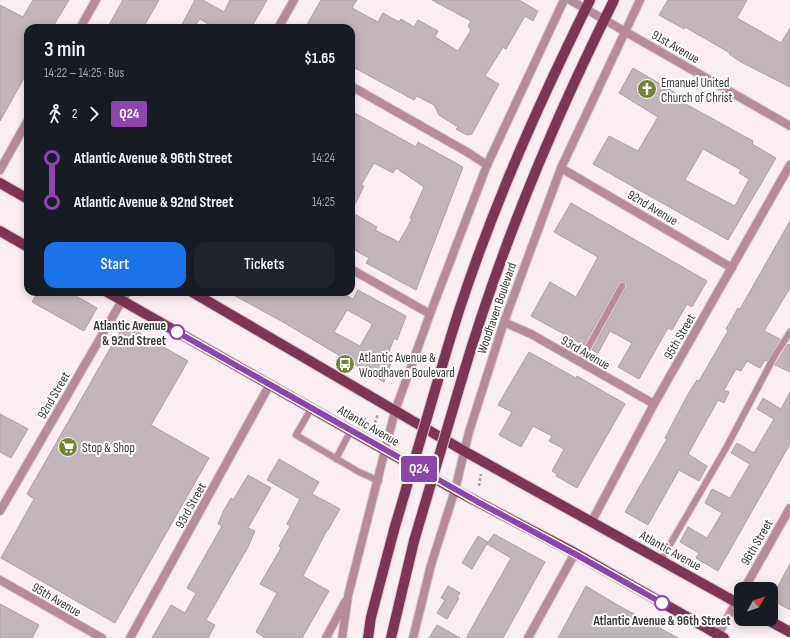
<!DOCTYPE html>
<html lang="en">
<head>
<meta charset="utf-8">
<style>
	:root { --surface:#171b24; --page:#20242c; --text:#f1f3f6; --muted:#9ea1a6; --accent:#1a73e8 }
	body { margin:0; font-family:"Sofia Sans Condensed",sans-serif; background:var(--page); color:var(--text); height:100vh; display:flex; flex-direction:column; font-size:15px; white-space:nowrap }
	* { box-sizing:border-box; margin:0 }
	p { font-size:13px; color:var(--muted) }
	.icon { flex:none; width:22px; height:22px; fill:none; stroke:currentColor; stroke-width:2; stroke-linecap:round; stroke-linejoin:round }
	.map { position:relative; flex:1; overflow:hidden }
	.side { position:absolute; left:24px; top:24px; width:331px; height:272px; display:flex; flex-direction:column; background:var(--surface); border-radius:12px; box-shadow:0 2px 10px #0003 }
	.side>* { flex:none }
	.badge { padding:0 8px; border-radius:3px; font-size:14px; line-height:26px }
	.needle { width:26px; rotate:50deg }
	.buttons { position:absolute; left:734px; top:582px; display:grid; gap:8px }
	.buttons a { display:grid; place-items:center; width:44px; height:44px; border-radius:8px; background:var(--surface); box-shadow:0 2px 10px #0003; font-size:20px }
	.map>.badge { position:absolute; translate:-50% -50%; box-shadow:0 0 0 2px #fff }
	.legs { display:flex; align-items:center; gap:6px; height:44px; padding:0 20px; font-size:13px }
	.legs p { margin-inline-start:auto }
	.overview { display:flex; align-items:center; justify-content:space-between; height:68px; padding:0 20px }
	h1 { font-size:22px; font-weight:600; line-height:30px }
	.cta { display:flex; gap:8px; margin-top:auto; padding:8px 20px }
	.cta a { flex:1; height:46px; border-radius:12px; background:var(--accent); color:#fff; font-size:16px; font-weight:600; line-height:46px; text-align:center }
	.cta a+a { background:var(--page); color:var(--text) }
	ul { padding:0 20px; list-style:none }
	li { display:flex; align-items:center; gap:14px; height:44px; font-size:15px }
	li i { display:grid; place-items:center; width:6px; height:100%; margin:0 5px; background:currentColor }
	li i::after { content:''; width:10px; height:10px; margin:-5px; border:3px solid; border-radius:50%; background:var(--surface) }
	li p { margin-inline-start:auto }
	li:first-child i { background:linear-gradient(#0000 50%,currentColor 0) }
	li:last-child i { background:linear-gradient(currentColor 50%,#0000 0) }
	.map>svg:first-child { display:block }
</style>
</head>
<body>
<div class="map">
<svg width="790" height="638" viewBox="0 0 790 638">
	<rect width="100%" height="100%" fill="#fbeef2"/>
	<g fill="#c1b5b9" stroke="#ab9fa3" fill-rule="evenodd">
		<polygon points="33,0 69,0 52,28 28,28 28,71 0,121 0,5 23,17"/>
		<polygon points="123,0 159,0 143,28 107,28"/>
		<polygon points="195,0 203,0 224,12 230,0 267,0 251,28 215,28 200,19 193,28 180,28"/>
		<polygon points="321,0 357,0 352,8 378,22 383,13 399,22 401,19 414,27 418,20 438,31 435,37 458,51 471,30 468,26 471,21 432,0 519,0 538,11 533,21 525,16 506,49 503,47 485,76 499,84 472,134 467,135 456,129 458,127 439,115 434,105 417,96 414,100 351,66 351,28 305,28"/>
		<polygon points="668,0 747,0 737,18 781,43 790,28 790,87 741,62 729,54 730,53 685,27 684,29 659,15"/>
		<path d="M633,68L684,98L682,102L753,141L752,144L776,158L728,240L593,164L609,136L638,151L658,117L619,93ZM703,149L741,170L739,173L749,179L735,206L685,180Z"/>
		<polygon points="351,111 416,147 418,142 463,167 416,290 366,263 369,258 351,248 351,212 377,227 375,230 399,242 412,219 410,218 424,187 396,168 393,173 374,163 361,185 364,186 351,212"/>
		<polygon points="571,203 707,281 692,307 687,304 672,330 668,328 639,379 618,367 632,343 610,331 598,353 592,350 626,288 624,282 618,284 584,345 531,316 550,282 576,297 598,257 554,232"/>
		<polygon points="790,221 790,288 764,331 780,339 767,361 765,360 760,368 747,361 741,371 736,369 724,390 729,392 724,403 718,400 688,454 707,466 699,481 679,470 648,525 625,512 667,439 665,438 688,394 697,380 699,381 728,331 726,329 738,308 740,309"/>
		<path d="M358,290L406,316L397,340L394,338L386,360L391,363L384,382L283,322L228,292H341L353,299ZM347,310L371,323L372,325L360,346L334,332Z"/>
		<polygon points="38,292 69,292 97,308 84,331 32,302"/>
		<polygon points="124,324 188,361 151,425 209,458 115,623 1,558 34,499 27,494"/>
		<polygon points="788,344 790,345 790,372 775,365"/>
		<polygon points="529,352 576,378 577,376 625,404 577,488 556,476 557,474 552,471 564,449 549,441 552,436 533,426 521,447 499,435 512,412 498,405"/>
		<polygon points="790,392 790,444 718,571 696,558 699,553 680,542 688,527 707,538 722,513 705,503 712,489 730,498 750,464 731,453 737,443 754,453 774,419 757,409 763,398 781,409"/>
		<polygon points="0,414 28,429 11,458 0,452"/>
		<polygon points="279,459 319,482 312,494 340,509 328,530 327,530 303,576 329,591 302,638 265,638 256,632 277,593 260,584 281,548 279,546 290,526 287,524 300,499 267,480"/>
		<polygon points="248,475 271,488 248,528 255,531 248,547 206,620 215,625 208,638 152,638 171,605 185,613 196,593 187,588 222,526 218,524 224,510 231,498 233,500"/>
		<polygon points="494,534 545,562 503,638 466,638 511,558 487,544"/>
		<polygon points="478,536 488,542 472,569 462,563"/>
		<polygon points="790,564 790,610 771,599"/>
		<polygon points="448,586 460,593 457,597 459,598 447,619 437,613 445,600 441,598"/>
		<polygon points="586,586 614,603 678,638 558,638"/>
		<polygon points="0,604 39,625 32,638 0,638"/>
		<polygon points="437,625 460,638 429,638"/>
	</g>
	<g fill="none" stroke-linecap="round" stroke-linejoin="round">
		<g stroke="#d5cacd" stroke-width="8">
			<g id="service">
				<polyline points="580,362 622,286"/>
				<polyline points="312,407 296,435 359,472 379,481"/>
				<polyline points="336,459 351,430"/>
				<polyline points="661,560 726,448 774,357 790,332"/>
			</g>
		</g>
		<g stroke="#d5cacd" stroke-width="10">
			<g id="minor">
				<polyline points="570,0 790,126"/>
				<polyline points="80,28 96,0"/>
				<polyline points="278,28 294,0"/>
				<polyline points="351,86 467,152 487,165"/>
				<polyline points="561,168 732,268"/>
				<polyline points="0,170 28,120"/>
				<polyline points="351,269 430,314"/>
				<polyline points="504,322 531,334 654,404"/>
				<polyline points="0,511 127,292"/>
				<polyline points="592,521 654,404 790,165"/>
				<polyline points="0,580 102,638"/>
				<polyline points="744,589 790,508"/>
				<polyline points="130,638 270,384"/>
				<polyline points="326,638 345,602"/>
				<polyline points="342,638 348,596 395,411 430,314 487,165 564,0"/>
				<polyline points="413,638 431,565 455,490 469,432 504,322 561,168 640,0"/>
				<polyline points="528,638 575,553"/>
				<polyline points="716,638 741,594"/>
			</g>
		</g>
		<g stroke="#d5cacd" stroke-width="12">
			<g id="primary">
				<polyline points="0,183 28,199"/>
				<polyline points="0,231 28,247"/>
				<polyline points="107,292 455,490 575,553 724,638"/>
				<polyline points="192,292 464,451 741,605"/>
				<path d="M443,363C479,237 532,117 590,0"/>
				<path d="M463,375C502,244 553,122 614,0"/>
				<polyline points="766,619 790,632"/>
				<polyline points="368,638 371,617 394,530"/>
				<polyline points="391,638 414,541"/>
			</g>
		</g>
		<g stroke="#aaa0a3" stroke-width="2.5" stroke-dasharray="3 2" stroke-linecap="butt">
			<polyline points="375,423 378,414"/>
			<polyline points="479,486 481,474"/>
		</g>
		<use href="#service" stroke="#b78b9b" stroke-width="6"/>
		<use href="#minor" stroke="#b78b9b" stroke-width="8"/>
		<use href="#primary" stroke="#7e3455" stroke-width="10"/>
		<g stroke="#d5cacd" stroke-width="12" stroke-linecap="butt">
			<g id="primary-bridge">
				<polyline points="394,530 443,363"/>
				<polyline points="414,541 463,375"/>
			</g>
		</g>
		<use href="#primary-bridge" stroke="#7e3455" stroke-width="10"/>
	</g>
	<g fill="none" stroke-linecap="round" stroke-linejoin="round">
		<g stroke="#fff" stroke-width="9">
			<polyline id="line-1" points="177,332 478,502 575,554 662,603"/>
		</g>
		<use href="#line-1" stroke="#8e44ad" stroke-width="6"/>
	</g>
	<defs>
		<g id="church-disc" transform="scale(1)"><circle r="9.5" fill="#738434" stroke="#fff"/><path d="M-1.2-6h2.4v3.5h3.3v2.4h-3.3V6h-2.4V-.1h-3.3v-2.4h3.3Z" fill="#fff"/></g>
		<g id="bus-disc" transform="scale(1)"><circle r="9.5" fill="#738434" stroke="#fff"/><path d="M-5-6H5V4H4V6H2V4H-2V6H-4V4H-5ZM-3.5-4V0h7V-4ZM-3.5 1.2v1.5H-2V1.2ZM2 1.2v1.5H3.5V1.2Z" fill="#fff"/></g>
		<g id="supermarket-disc" transform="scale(1)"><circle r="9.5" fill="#738434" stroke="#fff"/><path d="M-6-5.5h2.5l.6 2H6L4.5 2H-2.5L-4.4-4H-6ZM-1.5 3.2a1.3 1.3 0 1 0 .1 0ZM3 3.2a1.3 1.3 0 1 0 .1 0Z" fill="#fff"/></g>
	</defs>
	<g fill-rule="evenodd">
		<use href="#church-disc" x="647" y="89"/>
		<use href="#bus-disc" x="345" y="364"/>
		<use href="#supermarket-disc" x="68" y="447"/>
	</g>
	<g fill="#fff" stroke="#8e44ad" stroke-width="2">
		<circle cx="177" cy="332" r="7"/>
		<circle cx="662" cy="603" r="7"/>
	</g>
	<g text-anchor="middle" stroke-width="4" stroke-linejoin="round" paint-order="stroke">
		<g font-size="13" fill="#3c3839" stroke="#fff">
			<text transform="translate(676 46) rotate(30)" y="5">91st Avenue</text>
			<text transform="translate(653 207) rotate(31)" y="5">92nd Avenue</text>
			<text transform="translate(496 308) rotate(-71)" y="5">Woodhaven Boulevard</text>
			<text transform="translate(679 336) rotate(-60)" y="5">95th Street</text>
			<text transform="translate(586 352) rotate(30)" y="5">93rd Avenue</text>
			<text transform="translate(53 395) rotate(-60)" y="5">92nd Street</text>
			<text transform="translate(369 425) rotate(30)" y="5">Atlantic Avenue</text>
			<text transform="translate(190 505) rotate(-61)" y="5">93rd Street</text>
			<text transform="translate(756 542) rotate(-60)" y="5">96th Street</text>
			<text transform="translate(671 550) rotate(29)" y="5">Atlantic Avenue</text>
			<text transform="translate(57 599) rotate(30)" y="5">95th Avenue</text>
		</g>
		<g font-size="13" fill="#3c3839" stroke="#fff" text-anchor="start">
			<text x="661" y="87">Emanuel United<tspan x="661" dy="15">Church of Christ</tspan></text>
			<text x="359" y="362">Atlantic Avenue &amp;<tspan x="359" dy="15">Woodhaven Boulevard</tspan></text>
			<text x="82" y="452">Stop &amp; Shop</text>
		</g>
		<g font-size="13" font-weight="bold" fill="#3c3839" stroke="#fff" text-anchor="end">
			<text x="166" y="330">Atlantic Avenue<tspan x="166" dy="15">&amp; 92nd Street</tspan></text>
			<text x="662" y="625" text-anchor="middle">Atlantic Avenue &amp; 96th Street</text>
		</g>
	</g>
</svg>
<div class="buttons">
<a><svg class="needle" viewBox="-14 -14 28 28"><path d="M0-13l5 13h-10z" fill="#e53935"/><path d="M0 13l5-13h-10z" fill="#9ea1a6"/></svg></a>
</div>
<b class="badge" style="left:419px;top:469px;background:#8e44ad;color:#fff">Q24</b>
<section class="side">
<div class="overview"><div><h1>3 min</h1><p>14:22 – 14:25 · Bus</p></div><b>$1.65</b></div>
<div class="legs"><svg class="icon" aria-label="walk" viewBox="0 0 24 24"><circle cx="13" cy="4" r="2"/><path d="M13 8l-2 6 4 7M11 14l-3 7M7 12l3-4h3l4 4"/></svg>2<svg class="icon" aria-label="forward" viewBox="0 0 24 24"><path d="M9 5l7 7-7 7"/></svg><b class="badge" style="background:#8e44ad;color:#fff">Q24</b></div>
<ul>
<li><i style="color:#8e44ad"></i><b>Atlantic Avenue &amp; 96th Street</b><p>14:24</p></li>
<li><i style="color:#8e44ad"></i><b>Atlantic Avenue &amp; 92nd Street</b><p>14:25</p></li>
</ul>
<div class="cta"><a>Start</a><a>Tickets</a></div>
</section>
</div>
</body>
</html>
